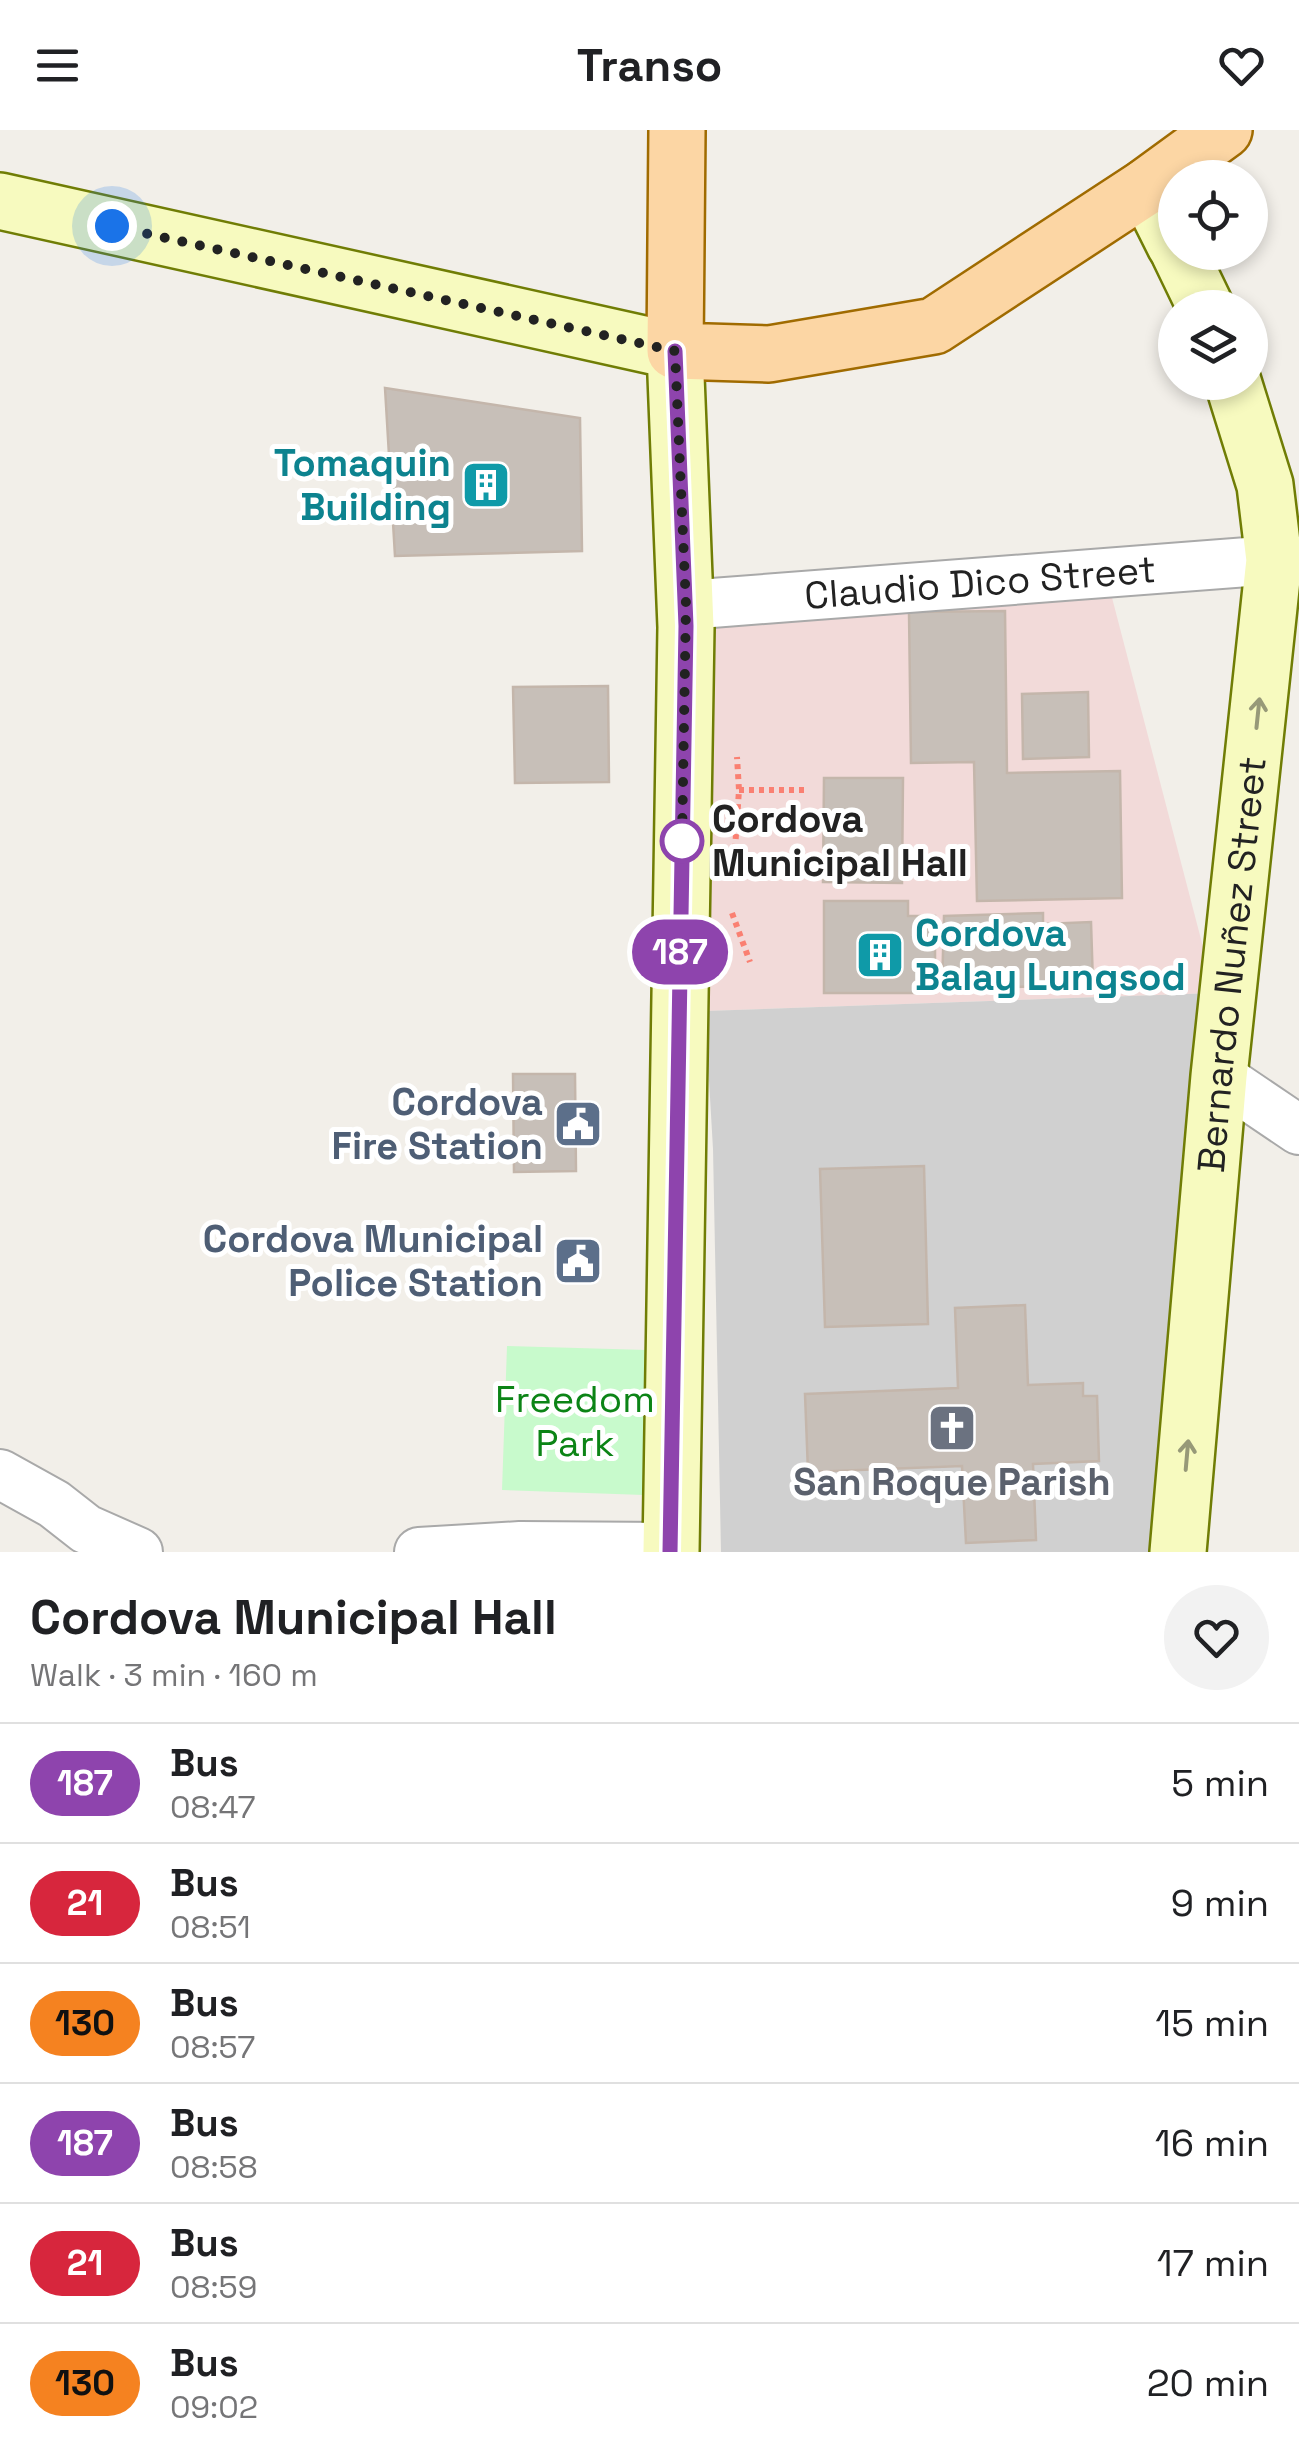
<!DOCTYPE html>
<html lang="en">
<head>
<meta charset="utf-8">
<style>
	:root { --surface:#fff; --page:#f2f2f2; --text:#202124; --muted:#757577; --line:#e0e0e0 }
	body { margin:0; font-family:"Space Grotesk",sans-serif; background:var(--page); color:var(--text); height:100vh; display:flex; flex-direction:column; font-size:38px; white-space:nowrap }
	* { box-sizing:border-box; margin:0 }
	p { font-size:32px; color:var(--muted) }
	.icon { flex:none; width:55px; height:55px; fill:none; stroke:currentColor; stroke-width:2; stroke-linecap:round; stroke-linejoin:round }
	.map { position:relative; height:1422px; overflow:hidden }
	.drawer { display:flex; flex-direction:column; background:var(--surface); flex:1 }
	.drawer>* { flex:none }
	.badge { padding:0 20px; border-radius:32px; font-size:35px; line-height:65px }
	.controls { position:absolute; left:1158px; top:30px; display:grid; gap:20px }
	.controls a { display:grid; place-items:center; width:110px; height:110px; border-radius:50%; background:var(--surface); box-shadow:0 5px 15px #0003; font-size:50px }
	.you { position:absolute; width:50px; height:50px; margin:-25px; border:8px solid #fff; border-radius:50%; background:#1a73e8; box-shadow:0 0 0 15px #1a73e833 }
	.map>.badge { position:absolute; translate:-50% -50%; box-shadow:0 0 0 5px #fff }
	.round { display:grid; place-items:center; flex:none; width:105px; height:105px; border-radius:52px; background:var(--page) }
	.head { display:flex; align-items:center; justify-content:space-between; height:170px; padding:0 30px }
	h1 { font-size:48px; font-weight:700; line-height:75px }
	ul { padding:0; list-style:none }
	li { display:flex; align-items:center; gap:30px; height:120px; padding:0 30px; border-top:2px solid var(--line) }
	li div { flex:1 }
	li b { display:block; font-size:38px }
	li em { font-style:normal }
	li .badge { min-width:110px; font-weight:700; text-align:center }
	header { display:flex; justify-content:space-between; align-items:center; height:130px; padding:0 30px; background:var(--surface); font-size:45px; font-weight:700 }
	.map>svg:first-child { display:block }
</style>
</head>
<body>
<header><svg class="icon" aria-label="menu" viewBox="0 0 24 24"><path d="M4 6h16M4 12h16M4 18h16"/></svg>Transo<svg class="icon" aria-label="heart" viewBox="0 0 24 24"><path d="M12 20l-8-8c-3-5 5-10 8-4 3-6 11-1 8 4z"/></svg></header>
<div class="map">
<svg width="1299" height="1422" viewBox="0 0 1299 1422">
	<rect width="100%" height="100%" fill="#f2efe9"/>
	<polygon fill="#f2dad9" points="1110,460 1215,863 706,881 709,486"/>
	<polygon fill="#d0d0d0" points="1215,863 1153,1422 721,1422 713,1019 705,881"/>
	<polygon fill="#c8facc" points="507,1216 647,1220 644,1365 502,1360"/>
	<g fill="#c7bfb8" stroke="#c4b6ab" stroke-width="2.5">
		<polygon points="385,258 580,288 582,421 395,426"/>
		<polygon points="1005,481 1007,643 1120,641 1122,768 977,771 974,632 911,633 909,482"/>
		<polygon points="608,556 609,652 515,653 513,557"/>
		<polygon points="1088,562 1089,627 1023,629 1022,564"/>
		<polygon points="824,648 903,648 902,753 823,752"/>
		<polygon points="824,771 908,771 908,786 935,786 935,863 824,863"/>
		<polygon points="1043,783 1043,794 1091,792 1093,854 942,860 944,786"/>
		<polygon points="513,944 575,944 576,1041 514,1042"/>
		<polygon points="924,1036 928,1194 825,1197 820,1039"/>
		<polygon points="1025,1175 1028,1255 1083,1253 1083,1266 1097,1266 1099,1331 1033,1334 1036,1410 966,1413 962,1336 808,1342 805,1264 958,1258 955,1178"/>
	</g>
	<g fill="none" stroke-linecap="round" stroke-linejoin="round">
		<g stroke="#a9a9a9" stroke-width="52">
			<g id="street">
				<path id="s1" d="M686,475L1274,430"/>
				<polyline points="1219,946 1299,1000"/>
				<polyline points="0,1344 54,1374 86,1399 138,1422"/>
				<polyline points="419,1422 520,1416 670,1417"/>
			</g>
		</g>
		<g stroke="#707d05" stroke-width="60">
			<g id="secondary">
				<polyline points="1146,57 1175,115"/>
				<polyline points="0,71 675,221 686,497 671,1422"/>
				<polyline points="1179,122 1206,178"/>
				<path id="s2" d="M1178,1422L1219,946L1274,430L1265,355L1233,252"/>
			</g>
		</g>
		<g stroke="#a06b00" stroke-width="60">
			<polyline id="primary" points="677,0 675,221 769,224 934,196 1146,57 1224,0"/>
		</g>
		<g stroke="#fa8072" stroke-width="6" stroke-dasharray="5 5" stroke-linecap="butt">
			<polyline points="739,660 805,660"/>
			<polyline points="735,719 739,660 737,627"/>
			<polyline points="732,783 750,832"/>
		</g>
		<use href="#street" stroke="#fff" stroke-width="48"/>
		<use href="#secondary" stroke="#f7fabf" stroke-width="55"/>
		<use href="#primary" stroke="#fcd6a4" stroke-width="55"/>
	</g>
	<defs><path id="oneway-shaft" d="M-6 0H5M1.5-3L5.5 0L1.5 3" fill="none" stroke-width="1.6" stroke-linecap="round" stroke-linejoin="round" transform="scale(2.5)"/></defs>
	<g stroke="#979978">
		<use href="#oneway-shaft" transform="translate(1258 583) rotate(-84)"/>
		<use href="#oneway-shaft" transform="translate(1187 1325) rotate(-85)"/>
	</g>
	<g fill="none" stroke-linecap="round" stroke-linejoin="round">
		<g stroke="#fff" stroke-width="22">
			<polyline id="line" points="670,1422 686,496 675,221"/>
		</g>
		<use href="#line" stroke="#8e44ad" stroke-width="15"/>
		<polyline stroke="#222" stroke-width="10" stroke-dasharray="0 18" points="112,96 675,221 686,475 682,711"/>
	</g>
	<defs>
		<g id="building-square" transform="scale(2.5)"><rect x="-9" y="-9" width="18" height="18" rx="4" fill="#0f9aa8" stroke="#fff"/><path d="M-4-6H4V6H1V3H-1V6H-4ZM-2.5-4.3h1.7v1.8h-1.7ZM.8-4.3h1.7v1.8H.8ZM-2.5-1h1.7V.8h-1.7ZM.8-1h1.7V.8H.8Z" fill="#fff"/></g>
		<g id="civic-square" transform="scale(2.5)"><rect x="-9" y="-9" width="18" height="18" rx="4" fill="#5c6f8a" stroke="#fff"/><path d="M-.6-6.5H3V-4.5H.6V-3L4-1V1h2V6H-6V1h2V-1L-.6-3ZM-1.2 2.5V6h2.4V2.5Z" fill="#fff"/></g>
		<g id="church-square" transform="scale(2.5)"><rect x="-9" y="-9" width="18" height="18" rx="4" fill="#6b7280" stroke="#fff"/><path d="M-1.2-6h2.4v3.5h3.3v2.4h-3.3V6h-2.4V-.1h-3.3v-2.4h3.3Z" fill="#fff"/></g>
	</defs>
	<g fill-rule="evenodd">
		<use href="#building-square" x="486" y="355"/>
		<use href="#building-square" x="880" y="825"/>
		<use href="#civic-square" x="578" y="994"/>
		<use href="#civic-square" x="578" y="1131"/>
		<use href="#church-square" x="952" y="1298"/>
	</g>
	<circle fill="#fff" stroke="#8e44ad" stroke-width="5" cx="682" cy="711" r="20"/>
	<g text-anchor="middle" stroke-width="10" stroke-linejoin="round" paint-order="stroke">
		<g font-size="38" font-weight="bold" fill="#0d838f" stroke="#fff" text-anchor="end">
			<text x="451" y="346">Tomaquin<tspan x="451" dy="44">Building</tspan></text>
			<text x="915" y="816" text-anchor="start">Cordova<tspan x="915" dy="44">Balay Lungsod</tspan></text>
		</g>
		<g font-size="38" fill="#222" stroke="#fff">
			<text dy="13" stroke="none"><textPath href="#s1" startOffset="295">Claudio Dico Street</textPath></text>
			<text dy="13" stroke="none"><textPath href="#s2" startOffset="590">Bernardo Nuñez Street</textPath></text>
		</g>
		<g font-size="38" font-weight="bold" fill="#222" stroke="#fff" text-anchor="start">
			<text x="712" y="702">Cordova<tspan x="712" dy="44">Municipal Hall</tspan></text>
		</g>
		<g font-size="38" font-weight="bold" fill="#4e5e75" stroke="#fff" text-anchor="end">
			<text x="543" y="985">Cordova<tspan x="543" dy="44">Fire Station</tspan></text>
			<text x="543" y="1122">Cordova Municipal<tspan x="543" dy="44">Police Station</tspan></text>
		</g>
		<g font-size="38" fill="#0c8416" stroke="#fff">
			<text x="575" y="1282">Freedom<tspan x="575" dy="44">Park</tspan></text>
		</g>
		<g font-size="38" font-weight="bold" fill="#5b616d" stroke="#fff">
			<text x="952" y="1365">San Roque Parish</text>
		</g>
	</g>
</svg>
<div class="controls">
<a><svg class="icon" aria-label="locate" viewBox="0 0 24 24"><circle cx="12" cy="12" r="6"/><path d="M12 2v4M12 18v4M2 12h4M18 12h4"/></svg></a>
<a><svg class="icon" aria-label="layers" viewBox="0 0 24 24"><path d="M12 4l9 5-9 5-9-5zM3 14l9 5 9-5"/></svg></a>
</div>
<div class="you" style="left:112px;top:96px"></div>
<b class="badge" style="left:680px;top:822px;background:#8e44ad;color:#fff">187</b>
</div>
<section class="drawer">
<div class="head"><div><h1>Cordova Municipal Hall</h1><p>Walk · 3 min · 160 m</p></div><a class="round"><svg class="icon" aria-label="heart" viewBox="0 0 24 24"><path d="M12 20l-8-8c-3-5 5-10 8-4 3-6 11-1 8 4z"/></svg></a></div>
<ul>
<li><span class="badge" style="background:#8e44ad;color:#fff">187</span><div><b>Bus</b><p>08:47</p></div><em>5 min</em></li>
<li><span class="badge" style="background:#d7263d;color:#fff">21</span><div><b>Bus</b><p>08:51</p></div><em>9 min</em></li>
<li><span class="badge" style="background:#f58220;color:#111">130</span><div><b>Bus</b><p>08:57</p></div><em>15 min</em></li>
<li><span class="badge" style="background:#8e44ad;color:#fff">187</span><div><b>Bus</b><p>08:58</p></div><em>16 min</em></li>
<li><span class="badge" style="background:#d7263d;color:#fff">21</span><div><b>Bus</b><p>08:59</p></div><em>17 min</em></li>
<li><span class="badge" style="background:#f58220;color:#111">130</span><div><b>Bus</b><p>09:02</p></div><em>20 min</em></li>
</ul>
</section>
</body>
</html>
